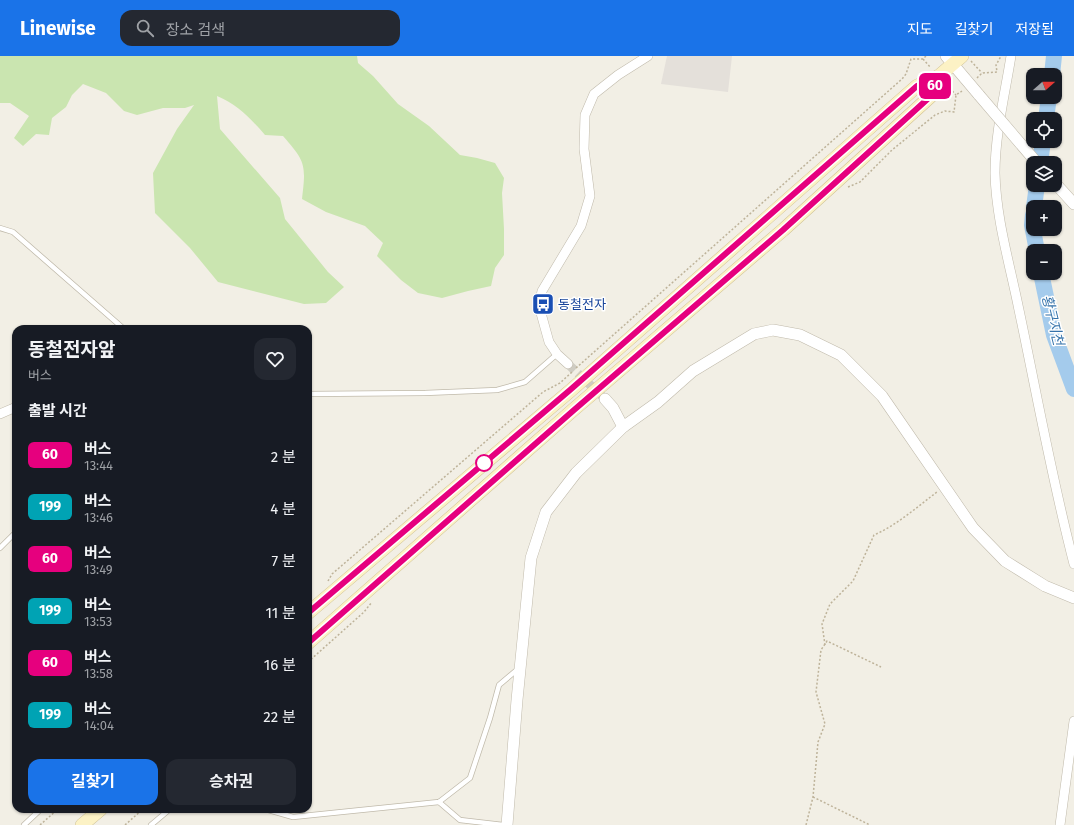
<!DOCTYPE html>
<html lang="ko">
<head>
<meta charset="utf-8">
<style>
	:root { --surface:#171b24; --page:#242831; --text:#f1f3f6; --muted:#9ea1a6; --accent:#1a73e8 }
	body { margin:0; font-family:"Fira Sans","Noto Sans KR",sans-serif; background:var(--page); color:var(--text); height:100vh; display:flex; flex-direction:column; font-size:15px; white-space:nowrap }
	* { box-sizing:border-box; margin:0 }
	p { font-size:13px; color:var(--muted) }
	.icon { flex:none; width:22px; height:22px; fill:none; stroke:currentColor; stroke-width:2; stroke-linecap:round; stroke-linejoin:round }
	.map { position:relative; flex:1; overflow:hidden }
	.sheet { position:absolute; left:12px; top:269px; width:300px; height:488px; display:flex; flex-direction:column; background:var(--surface); border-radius:12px; box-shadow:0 1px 3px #0004 }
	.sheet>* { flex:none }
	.badge { padding:0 8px; border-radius:6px; font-size:14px; line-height:26px }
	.needle { width:26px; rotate:69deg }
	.buttons { position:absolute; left:1026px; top:12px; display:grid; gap:8px }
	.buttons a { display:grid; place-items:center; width:36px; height:36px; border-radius:8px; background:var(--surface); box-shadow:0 1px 3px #0004; font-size:20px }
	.map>.badge { position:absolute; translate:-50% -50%; box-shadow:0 0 0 2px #fff }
	h2 { padding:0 16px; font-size:15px; line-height:36px }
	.round { display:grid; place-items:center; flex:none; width:42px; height:42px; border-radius:12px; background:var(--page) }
	.headline { display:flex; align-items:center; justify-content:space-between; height:68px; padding:0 16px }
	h1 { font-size:19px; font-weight:700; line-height:30px }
	.primary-button { display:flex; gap:8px; margin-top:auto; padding:8px 16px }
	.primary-button a { flex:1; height:46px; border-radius:12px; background:var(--accent); color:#fff; font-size:16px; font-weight:700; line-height:46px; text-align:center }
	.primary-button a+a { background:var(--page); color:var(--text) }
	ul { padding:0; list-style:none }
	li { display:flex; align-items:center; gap:12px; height:52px; padding:0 16px }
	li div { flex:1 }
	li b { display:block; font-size:15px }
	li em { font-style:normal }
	li .badge { min-width:44px; font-weight:700; text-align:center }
	header { display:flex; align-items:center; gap:24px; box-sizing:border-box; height:56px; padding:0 20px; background:var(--accent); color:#fff }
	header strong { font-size:19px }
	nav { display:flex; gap:22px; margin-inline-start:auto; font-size:14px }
	.search { width:280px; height:36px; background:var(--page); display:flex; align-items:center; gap:10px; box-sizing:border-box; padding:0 14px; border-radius:12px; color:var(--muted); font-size:15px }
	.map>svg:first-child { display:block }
</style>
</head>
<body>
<header>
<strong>Linewise</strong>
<div class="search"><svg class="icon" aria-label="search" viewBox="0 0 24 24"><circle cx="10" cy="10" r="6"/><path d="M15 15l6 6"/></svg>장소 검색</div>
<nav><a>지도</a><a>길찾기</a><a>저장됨</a></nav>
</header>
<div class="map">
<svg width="1074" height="769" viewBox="0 0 1074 769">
	<rect width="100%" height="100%" fill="#f2efe5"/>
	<polygon fill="#e4e0da" points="667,0 732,0 728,36 661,28"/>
	<path fill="#cae5b0" d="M0,0H357L358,7L373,20L398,48L429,70L460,99L477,102L495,107L504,122L502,137L504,173V199L495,212L491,230L468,235L442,242L418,237L401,224L377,200L383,187L365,170L326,156L302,143C306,109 306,106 283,80L265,79C250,62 238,49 217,40L220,73L280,142L285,163L328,216L344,231L326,247L304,248L218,226L190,192L155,157L153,117L177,73L194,49L185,52H163L137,59L124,55L106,37L83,28L72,39L66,51L52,62L49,79L36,78L23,90L14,82L29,60L10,47H0Z"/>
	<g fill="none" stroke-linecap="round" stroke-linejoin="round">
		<g stroke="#a4cbec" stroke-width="16">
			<polyline points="1052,19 1054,0"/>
			<polyline points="1046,63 1049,41"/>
			<polyline points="1040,107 1043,85"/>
			<polyline points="1034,151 1037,129"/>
			<polyline points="1033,159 1032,169 1037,195"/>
			<polyline points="1041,217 1054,279 1074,333"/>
		</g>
		<polyline stroke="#cfccc2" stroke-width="9" stroke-dasharray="9 4.5" stroke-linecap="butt" points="568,308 605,343"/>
		<g stroke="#c0baab" stroke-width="6">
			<g id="service">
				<polyline points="0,172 13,176 124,273"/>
				<polyline points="308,338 425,337 497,334 525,326 557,298"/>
				<polyline points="0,492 16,476"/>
				<polyline points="439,746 460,764 503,769"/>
				<polyline points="265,753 293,761 439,746 470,722 490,662 499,629 518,613"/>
				<polyline points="24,769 41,753"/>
				<polyline points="151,769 170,753"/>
			</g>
		</g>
		<g stroke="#c0baab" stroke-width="10">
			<g id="minor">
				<path d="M1011,0C1005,38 995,78 995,117C996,163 1010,209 1019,254C1037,339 1052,424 1074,508"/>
				<polyline points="568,308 557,298 549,286 539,250 542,235 581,170 590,140 584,93 585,59 594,38 618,19 648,0"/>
				<polyline points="0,358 16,351"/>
				<polyline points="1060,769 1074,665"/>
			</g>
		</g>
		<g stroke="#c0baab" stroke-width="12">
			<g id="tertiary">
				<polyline points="946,0 979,39"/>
				<polyline points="1055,127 1074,148"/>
				<polyline points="605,343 613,352 623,371"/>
				<polyline points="507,769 517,644 531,502 546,456 576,417 623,371 658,346 693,315 754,278 773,274 800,279 841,299 882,340 973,472 1005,505 1045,530 1074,542"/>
			</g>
		</g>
		<g stroke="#d0c397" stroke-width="14">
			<g id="secondary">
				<polyline points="308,557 570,335 917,30 939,20 962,0"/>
				<polyline points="308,587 573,354 783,174 932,39 939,20"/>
				<polyline points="82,769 101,753"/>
			</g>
		</g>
		<g stroke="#beb39a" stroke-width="1.5" stroke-dasharray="2 2" stroke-linecap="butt">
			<polyline points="923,3 931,12"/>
			<polyline points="971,5 982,17"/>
			<polyline points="977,22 982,17 997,16 996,9 1001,0"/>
			<polyline points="947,29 956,39"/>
			<polyline points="848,131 860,126 892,94 935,59 945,55 954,56 956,39 962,35"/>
			<polyline points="576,312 902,23 906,18 911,3 923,3 926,0"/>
			<polyline points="328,525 332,518 543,336 560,327 572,316"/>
			<path d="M825,589L822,568L830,548L853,525L874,479C897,469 917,451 937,436"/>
			<polyline points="308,606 364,556 372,546"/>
			<polyline points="813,741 870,769"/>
			<polyline points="40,769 58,753"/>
			<polyline points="125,769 143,753"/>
			<polyline points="806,769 813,741 818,686 825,668 816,636 821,594 827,585 881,611"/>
		</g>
		<use href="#service" stroke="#fff" stroke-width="4.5"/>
		<use href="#minor" stroke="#fff" stroke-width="9"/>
		<use href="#tertiary" stroke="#fff" stroke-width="11"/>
		<use href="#secondary" stroke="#fcf2c5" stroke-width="13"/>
		<g stroke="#c0baab" stroke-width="12" stroke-linecap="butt">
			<polyline id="tertiary-bridge" points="979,39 1037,107"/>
		</g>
		<use href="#tertiary-bridge" stroke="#fff" stroke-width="11"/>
	</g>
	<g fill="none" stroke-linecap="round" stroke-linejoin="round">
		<g stroke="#fff" stroke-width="9">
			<polyline id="line" points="308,557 570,334 917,30 939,20 932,39 783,174 574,354 308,587"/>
		</g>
		<use href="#line" stroke="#e6007e" stroke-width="6"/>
	</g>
	<defs>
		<g id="bus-square" transform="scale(1.15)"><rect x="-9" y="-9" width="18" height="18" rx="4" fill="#1a4fb4" stroke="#fff"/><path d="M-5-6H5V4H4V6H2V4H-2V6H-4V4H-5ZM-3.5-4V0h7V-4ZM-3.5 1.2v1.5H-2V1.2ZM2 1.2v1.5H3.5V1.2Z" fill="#fff"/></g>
	</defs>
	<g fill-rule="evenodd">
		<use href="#bus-square" x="543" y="248"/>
	</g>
	<circle fill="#fff" stroke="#e6007e" stroke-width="2" cx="484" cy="407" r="8"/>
	<g text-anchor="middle" stroke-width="3" stroke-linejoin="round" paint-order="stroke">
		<g font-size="13" fill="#164399" stroke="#fff" text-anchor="start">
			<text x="558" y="253">동철전자</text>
		</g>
		<g font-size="14" font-style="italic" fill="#3472aa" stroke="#fff">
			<text transform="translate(1053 264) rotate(76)" y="5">황구지천</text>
		</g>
	</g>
</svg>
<div class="buttons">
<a><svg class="needle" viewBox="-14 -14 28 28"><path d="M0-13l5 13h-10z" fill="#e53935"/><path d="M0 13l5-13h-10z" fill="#9ea1a6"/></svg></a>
<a><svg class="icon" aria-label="locate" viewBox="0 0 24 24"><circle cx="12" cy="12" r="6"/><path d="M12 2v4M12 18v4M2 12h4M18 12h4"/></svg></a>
<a><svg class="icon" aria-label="layers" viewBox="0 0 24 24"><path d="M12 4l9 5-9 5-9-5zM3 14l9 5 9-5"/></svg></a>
<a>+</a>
<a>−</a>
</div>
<b class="badge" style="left:935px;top:30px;background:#e6007e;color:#fff">60</b>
<section class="sheet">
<div class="headline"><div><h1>동철전자앞</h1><p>버스</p></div><a class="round"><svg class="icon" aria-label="heart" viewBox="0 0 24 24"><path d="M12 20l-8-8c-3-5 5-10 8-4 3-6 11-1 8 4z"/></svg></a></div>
<h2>출발 시간</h2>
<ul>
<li><span class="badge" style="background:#e6007e;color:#fff">60</span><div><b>버스</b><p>13:44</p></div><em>2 분</em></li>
<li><span class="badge" style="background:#00a3b4;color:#fff">199</span><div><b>버스</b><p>13:46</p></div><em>4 분</em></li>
<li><span class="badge" style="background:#e6007e;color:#fff">60</span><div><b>버스</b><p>13:49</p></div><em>7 분</em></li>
<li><span class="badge" style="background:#00a3b4;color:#fff">199</span><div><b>버스</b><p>13:53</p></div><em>11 분</em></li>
<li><span class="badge" style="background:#e6007e;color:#fff">60</span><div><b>버스</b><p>13:58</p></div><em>16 분</em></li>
<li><span class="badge" style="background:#00a3b4;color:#fff">199</span><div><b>버스</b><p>14:04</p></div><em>22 분</em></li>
</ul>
<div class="primary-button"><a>길찾기</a><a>승차권</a></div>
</section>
</div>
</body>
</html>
